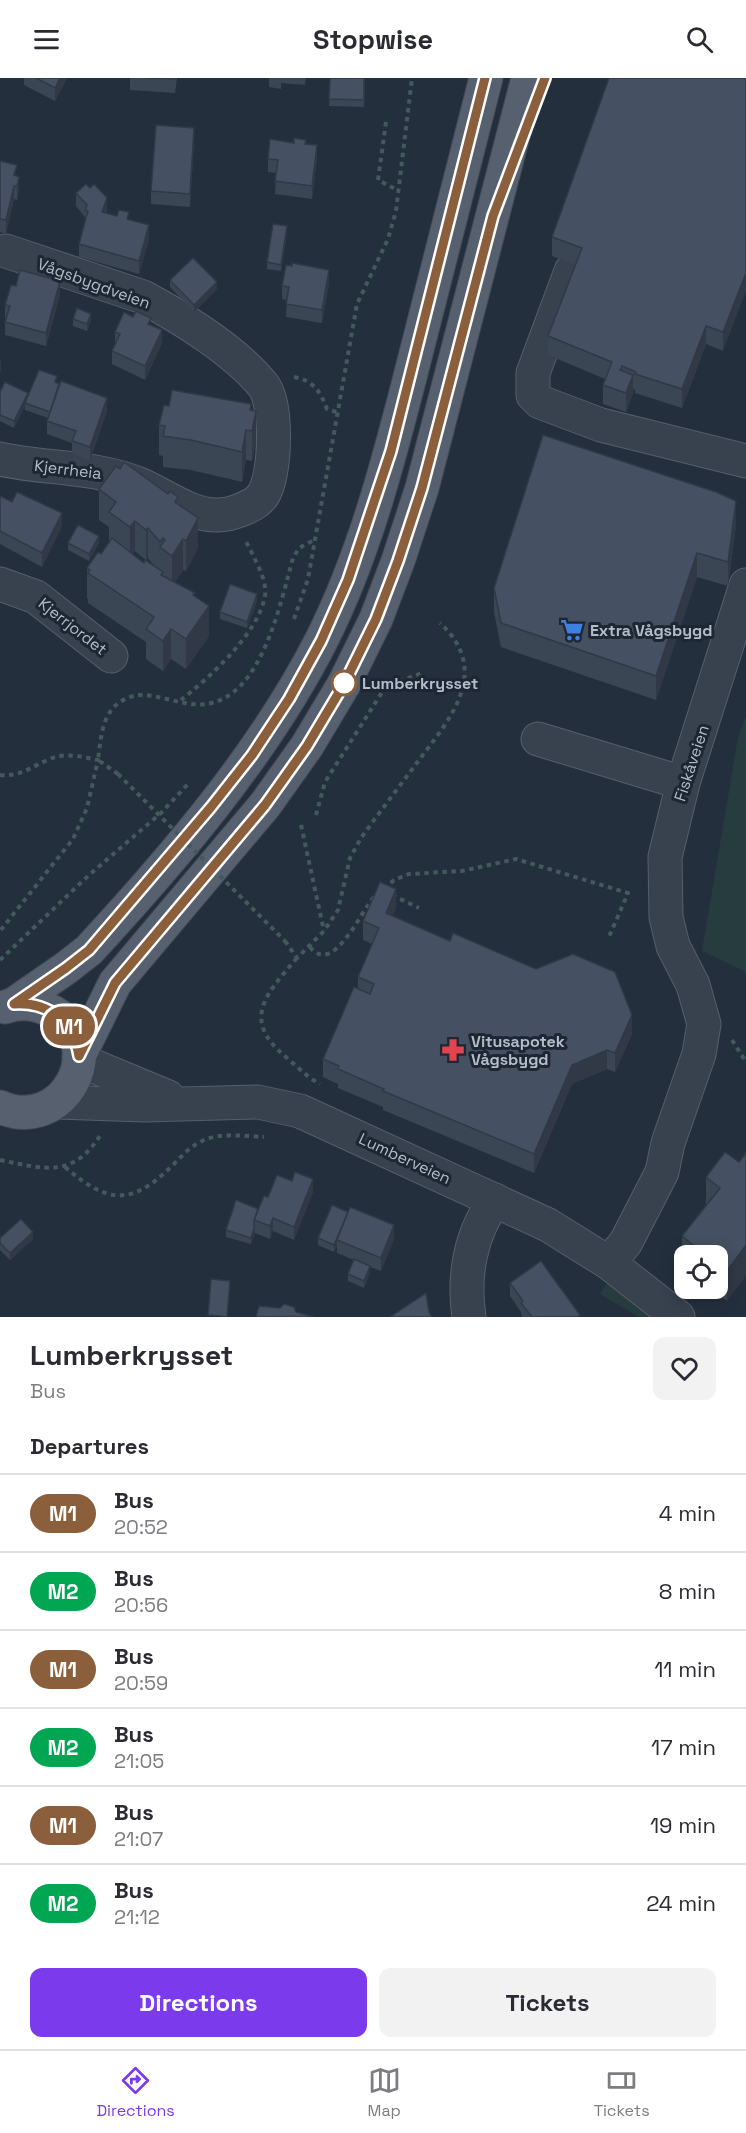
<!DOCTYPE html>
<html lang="en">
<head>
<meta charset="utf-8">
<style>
	:root { --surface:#fff; --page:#f2f2f3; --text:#2b2b33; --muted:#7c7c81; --line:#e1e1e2; --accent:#7c3aed }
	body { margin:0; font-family:"Space Grotesk",sans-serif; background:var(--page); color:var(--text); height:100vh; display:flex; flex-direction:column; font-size:22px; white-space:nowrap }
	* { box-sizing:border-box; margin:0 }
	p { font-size:20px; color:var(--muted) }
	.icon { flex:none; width:33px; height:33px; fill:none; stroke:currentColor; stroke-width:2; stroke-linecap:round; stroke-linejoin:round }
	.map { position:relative; height:1239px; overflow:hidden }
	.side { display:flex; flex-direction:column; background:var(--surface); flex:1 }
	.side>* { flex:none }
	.badge { padding:0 12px; border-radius:20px; font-size:21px; line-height:39px }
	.buttons { position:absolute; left:674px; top:1167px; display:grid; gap:12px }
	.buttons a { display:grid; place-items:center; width:54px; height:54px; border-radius:12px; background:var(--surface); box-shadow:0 3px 15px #0003; font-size:30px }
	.map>.badge { position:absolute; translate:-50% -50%; box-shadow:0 0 0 3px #fff }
	h2 { padding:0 30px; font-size:22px; line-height:54px }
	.round { display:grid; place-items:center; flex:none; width:63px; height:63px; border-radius:12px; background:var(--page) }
	.overview { display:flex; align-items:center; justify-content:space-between; height:102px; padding:0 30px }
	h1 { font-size:28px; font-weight:700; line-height:45px }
	.cta { display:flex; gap:12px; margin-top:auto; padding:12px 30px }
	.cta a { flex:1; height:69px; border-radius:12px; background:var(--accent); color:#fff; font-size:24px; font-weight:700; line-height:69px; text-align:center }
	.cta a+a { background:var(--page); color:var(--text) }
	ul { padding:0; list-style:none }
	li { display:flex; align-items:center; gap:18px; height:78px; padding:0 30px; border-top:2px solid var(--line) }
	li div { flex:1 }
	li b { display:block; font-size:22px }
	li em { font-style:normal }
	li .badge { min-width:66px; font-weight:700; text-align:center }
	header { display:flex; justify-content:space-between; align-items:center; height:78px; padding:0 30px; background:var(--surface); font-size:27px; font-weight:700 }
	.tab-bar { display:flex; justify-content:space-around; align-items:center; height:84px; border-top:2px solid var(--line); background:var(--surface); font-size:16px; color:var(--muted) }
	.tab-bar a { display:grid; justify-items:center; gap:3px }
	.tab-bar .current { color:var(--accent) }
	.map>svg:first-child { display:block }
</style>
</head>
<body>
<header><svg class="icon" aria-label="menu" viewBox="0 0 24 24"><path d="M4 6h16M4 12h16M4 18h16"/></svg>Stopwise<svg class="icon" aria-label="search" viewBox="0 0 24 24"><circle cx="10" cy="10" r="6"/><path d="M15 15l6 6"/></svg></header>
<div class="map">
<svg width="746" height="1239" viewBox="0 0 746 1239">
	<rect width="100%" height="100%" fill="#242f3e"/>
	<g fill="#263c3f">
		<polygon points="746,639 746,894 702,873 738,659"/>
		<polygon points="626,1177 681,1239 639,1239 600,1216"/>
	</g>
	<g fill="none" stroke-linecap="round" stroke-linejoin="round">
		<g stroke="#565f6c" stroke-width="35">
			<g id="minor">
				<polyline points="571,193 533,295 533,317 540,324 601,347 746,383"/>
				<path d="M0,381C45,391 95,388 139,406C163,416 191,438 218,437C231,437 256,428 263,417C276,397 278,326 263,307C235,273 182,240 143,219L6,173"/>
				<polyline points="0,506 36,519 111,578"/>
				<polyline points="538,661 683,705"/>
				<polyline points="79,982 168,1019"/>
				<polyline points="57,1024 144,1027 258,1024 300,1033 548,1147 609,1185 678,1239"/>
				<polyline points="609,1185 626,1164 662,1094 668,1065 699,976 704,946 693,907 673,868 666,839 665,779 683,705 746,507"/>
				<path d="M469,1239C463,1198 470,1156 495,1122"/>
			</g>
		</g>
		<g stroke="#414a57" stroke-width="35">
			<g id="major">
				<path d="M14,926L66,890L89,872C174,780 264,675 321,563C363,480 387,389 410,299C436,200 460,100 486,0"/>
				<polyline points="79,978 115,905 265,727 307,668 344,606 376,541 398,483 422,410 528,0"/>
				<path d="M0,1029C64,1057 111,967 53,934C37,925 22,923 5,929"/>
			</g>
		</g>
		<g stroke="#44595c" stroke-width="4" stroke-dasharray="4.5 4.5" stroke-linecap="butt">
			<polyline points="386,44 378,102 399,113"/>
			<path d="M294,299C314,303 320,313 327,331L339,335"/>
			<polyline points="294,541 308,501 357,226 388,161 396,133 412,0"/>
			<path d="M181,622C210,599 258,556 265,518C268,501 252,477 245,461"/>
			<path d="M118,696L98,682C102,651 103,624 138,617C160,616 184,629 206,626C262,619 280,526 293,480L299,470L314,462"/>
			<path d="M0,697C21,699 32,688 50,681C66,674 82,679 98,682L87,730L73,761L0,853"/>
			<polyline points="316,737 325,704 386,608 422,595"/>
			<polyline points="301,747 324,853"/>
			<polyline points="384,811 394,802 409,796 462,793 516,781 628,815 608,861"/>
			<polyline points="392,817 419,830"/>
			<path d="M285,863L297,880L324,853L338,832L350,780L361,760C379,735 398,710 416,686C449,642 493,594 440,545"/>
			<path d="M310,869C333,899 361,833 374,819"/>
			<path d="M297,880C266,916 240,942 287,980C298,989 308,1000 320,1006"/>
			<polyline points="0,882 89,797 161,735 189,705"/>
			<polyline points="732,962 746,984"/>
			<path d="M0,1082C45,1091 73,1101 101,1056"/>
			<path d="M65,1089C108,1126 131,1128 172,1088C181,1079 188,1070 200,1064C217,1054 244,1058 264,1059"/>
		</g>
		<use href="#minor" stroke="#38414e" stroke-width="33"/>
		<use href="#major" stroke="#56606e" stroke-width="33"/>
		<polyline stroke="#44595c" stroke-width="4" stroke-dasharray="4.5 4.5" stroke-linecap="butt" points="118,696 285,863"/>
	</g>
	<g fill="#3b4654" fill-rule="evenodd">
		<polygon points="24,0 67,0 55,23 24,7"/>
		<polygon points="130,0 177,0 175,15 130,12"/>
		<polygon points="269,0 306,0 305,7 281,5 281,11 269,9"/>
		<polygon points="330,0 365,0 364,29 329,28"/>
		<polygon points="746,0 723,273 706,266 682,330 635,315 635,312 633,311 633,315 626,334 603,326 603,307 605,301 548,277 548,258 575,187 552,178 552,159"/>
		<polygon points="194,63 190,129 151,126 151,113"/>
		<polygon points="306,66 317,80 312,121 275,116 276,95 268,94 268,81"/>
		<polygon points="0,83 17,98 19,112 17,122 14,121 6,156 0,154"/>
		<polygon points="76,115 107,133 106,135 129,142 149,161 139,196 79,179 79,166 85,144 85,139 76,128"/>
		<polygon points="287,155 281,193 267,191 267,184"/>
		<polygon points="170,202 217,211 194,234 170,209"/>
		<polygon points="329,205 322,245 286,239 287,222 282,221 282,208"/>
		<polygon points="60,217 46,268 5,257 5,244 6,241 5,240 5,227"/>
		<polygon points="73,241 91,242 87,253 73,248"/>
		<polygon points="151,247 162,265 145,302 112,286 112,273 115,266 115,254"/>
		<polygon points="57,305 107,333 90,382 72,376 72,365 47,356 47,343 48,340 25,332 25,327 14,350 0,343 0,314 28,319"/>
		<polygon points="169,328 251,332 256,364 252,383 246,382 242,404 191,392 163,389 163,378 159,377 159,347"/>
		<path d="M99,411L198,470L186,493L183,492L175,504L195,519L209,558L186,591L171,581L163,593L146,581V564L88,525V521L87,520V490L101,476L109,464V449L99,442ZM135,473L146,482L148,480L155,489L144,485L132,476Z"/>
		<polygon points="0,418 62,448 42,489 0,466"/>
		<polygon points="736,447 728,508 697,499 656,622 501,569 494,534 494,510"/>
		<polygon points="68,465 99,465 89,483 68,472"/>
		<polygon points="257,523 247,550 220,541 220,534"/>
		<polygon points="396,830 392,838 632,956 615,994 607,991 572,1006 534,1095 383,1032 383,1029 338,1010 338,1006 323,999 323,981 358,911 358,899 372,866 363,862 363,843"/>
		<polygon points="739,1084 727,1223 711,1210 717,1210 717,1178 684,1178 684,1190 682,1189 682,1158 706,1127 706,1099"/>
		<polygon points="313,1114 294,1162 273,1153 270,1161 255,1155 251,1166 226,1159 226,1152 258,1131"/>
		<polygon points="0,1160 33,1161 10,1182 0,1172"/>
		<polygon points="318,1160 394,1161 381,1193 370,1189 370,1195 364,1210 348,1203 348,1196 354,1182 337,1175 337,1167 334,1174 318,1167"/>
		<polygon points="510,1205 580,1239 522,1239 521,1234 510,1218"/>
	</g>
	<g fill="#303945">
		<polygon points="60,0 67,0 55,23 55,10"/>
		<polygon points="194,50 194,63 190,129 190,116"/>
		<polygon points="317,67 317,80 312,121 312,108"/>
		<polygon points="19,99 19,112 17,122 17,108"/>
		<polygon points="14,108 14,121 6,156 6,142"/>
		<polygon points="107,120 107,133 102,148 102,134"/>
		<polygon points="149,147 149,161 139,196 139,183"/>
		<polygon points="287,148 287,155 281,193 281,187"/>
		<polygon points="329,192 329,205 322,245 322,232"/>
		<polygon points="746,195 746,213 723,273 723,254"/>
		<polygon points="60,203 60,217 46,268 46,255"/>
		<polygon points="217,204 217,211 194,234 194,227"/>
		<polygon points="91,236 91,242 87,253 87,246"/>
		<polygon points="706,248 706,266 682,330 682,311"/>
		<polygon points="162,252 162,265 145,302 145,288"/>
		<polygon points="1,280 1,293 0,295 0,282"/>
		<polygon points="633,297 633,315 626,334 626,315"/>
		<polygon points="28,315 28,322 14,350 14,343"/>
		<polygon points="107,320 107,333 90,382 90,369"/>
		<polygon points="256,333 256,364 252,383 252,353"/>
		<polygon points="246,352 246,382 242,404 242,374"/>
		<polygon points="736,423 736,447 728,508 728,484"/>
		<polygon points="62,435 62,448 42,489 42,475"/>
		<polygon points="198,440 198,470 186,493 186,463"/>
		<polygon points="135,443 135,473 130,479 130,449"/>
		<polygon points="148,450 148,480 146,482 146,452"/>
		<polygon points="99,458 99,465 89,483 89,476"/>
		<polygon points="183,461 183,492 172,508 172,478"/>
		<polygon points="697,475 697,499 656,622 656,598"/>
		<polygon points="257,516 257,523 247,550 247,544"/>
		<polygon points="209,528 209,558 186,591 186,561"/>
		<polygon points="171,551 171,581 163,593 163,563"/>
		<polygon points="396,811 396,830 386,854 386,835"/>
		<polygon points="632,937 632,956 615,994 615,975"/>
		<polygon points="607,972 607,991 572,1006 534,1095 534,1076 572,987"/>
		<polygon points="313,1101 313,1114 294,1162 294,1149"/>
		<polygon points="348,1134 337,1162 337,1167 334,1174 334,1167"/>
		<polygon points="273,1140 273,1153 270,1161 270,1148"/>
		<polygon points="394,1147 394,1161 381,1193 381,1180"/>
		<polygon points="254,1150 255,1155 251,1166 251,1160"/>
		<polygon points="33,1154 33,1161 10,1182 10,1175"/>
		<polygon points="746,1167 746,1198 727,1223 727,1193"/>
		<polygon points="370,1188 370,1195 364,1210 364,1203"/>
	</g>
	<g fill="#455162" stroke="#303945" stroke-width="1.5">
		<polygon points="36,0 60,0 55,10"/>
		<polygon points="146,0 175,0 175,1"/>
		<polygon points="330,0 364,0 364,22 329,21"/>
		<polygon points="609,0 746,0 746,195 723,254 706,248 682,311 635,296 636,294 622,288 620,292 633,297 626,315 603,307 612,284 548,258 582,170 552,159"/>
		<polygon points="156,47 194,50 190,116 151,113"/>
		<polygon points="294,60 306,62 305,66 317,67 312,108 275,103 278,82 268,81 270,61 294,65"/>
		<polygon points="0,83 17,87 14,97 19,99 17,108 14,108 6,142 0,141"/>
		<polygon points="86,106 90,110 94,106 107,120 102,134 117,138 119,132 129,134 127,141 149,147 139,183 79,166 88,133 85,132 87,127 76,115"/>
		<polygon points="273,146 287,148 281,187 267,184"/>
		<polygon points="193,180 217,204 194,227 170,202"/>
		<polygon points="292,185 329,192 322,232 286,226 289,209 282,208 286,187 292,188"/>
		<polygon points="20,192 60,203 46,255 5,244 10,228 5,227 11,207 16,208"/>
		<polygon points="77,230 91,236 87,246 73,241"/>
		<polygon points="136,233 151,240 148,246 162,252 145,288 112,273 120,256 115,254 124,234 133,239"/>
		<polygon points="39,292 57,298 55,304 59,306 50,334 25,325"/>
		<polygon points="61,303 107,320 90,369 72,363 76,353 47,343"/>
		<polygon points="5,304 28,315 14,343 0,337 0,314"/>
		<polygon points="172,312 251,326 250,332 256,333 252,353 246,352 242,374 191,362 163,358 165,348 159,347 164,327 169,328"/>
		<polygon points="543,357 716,414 736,423 728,484 697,475 656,598 501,545 494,510"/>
		<polygon points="124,384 168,416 170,413 178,419 175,424 198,440 186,463 183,461 172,478 160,469 165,462 163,460 160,464 148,450 146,452 135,443 130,449 109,434 116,424 99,411 116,388 120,391"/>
		<polygon points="17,414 62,435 42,475 0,453 0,418 12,424"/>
		<polygon points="78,447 99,458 89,476 68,465"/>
		<polygon points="112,460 144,485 145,482 163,494 161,497 195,515 193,517 209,528 186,561 171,551 163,563 146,551 154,539 88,495 90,492 87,490 98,474 101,476"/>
		<polygon points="230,506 257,516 247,544 220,534"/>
		<polygon points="380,804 396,811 386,835 450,863 453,855 536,891 573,876 615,894 632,937 615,975 607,972 572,987 534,1076 383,1013 384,1011 338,991 339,988 323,981 354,909 370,916 374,906 358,899 379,850 363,843"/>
		<polygon points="725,1074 739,1084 746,1075 746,1167 727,1193 717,1185 717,1178 707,1178 682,1158 720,1110 706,1099"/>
		<polygon points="295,1094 313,1101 294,1149 273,1140 270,1148 254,1142 264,1118 268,1119 277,1097 292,1103"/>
		<polygon points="236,1122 258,1131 254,1142 254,1150 251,1160 226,1152"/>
		<polygon points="332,1127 348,1134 334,1167 318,1160"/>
		<polygon points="350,1129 394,1147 381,1180 337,1162"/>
		<polygon points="21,1141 33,1154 10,1175 0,1165 0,1160"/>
		<polygon points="354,1181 370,1188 364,1203 348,1196"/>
		<polygon points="541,1183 580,1237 577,1239 532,1239 521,1225 523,1223 510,1205"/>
		<polygon points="211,1201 230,1203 227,1239 208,1237"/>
		<polygon points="426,1215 429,1234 432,1239 390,1239"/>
		<polygon points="284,1226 294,1229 296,1234 314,1239 256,1239 259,1228 280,1230"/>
	</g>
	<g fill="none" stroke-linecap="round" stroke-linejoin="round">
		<g stroke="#fff" stroke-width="14">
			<path id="line" d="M485,0L391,373L348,502L321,563L289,621L252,677L211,729L89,872L66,890L14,926C49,924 73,943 79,978L115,905L265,727L307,668L344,606L376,541L398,483L422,410L493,138L545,0"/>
		</g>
		<use href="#line" stroke="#8b5e3c" stroke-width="9"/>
	</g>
	<defs>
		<g id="supermarket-bare" transform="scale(1.8)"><path d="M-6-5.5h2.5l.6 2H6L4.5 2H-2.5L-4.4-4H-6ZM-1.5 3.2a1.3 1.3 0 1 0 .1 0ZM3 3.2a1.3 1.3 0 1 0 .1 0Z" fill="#3f7fe0" stroke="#1d2633" stroke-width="2.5" paint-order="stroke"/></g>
		<g id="pharmacy-bare" transform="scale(1.8)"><path d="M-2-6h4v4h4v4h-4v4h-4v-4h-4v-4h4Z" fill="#e0444e" stroke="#1d2633" stroke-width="2.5" paint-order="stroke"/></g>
	</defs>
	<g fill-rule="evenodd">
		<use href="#supermarket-bare" x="572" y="552"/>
		<use href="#pharmacy-bare" x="453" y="972"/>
	</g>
	<circle fill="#fff" stroke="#8b5e3c" stroke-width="3" cx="344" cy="605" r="12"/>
	<g text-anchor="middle" stroke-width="6" stroke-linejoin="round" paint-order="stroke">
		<g font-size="16" fill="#b4bcc9" stroke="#1d2633">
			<text transform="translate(94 205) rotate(20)" y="6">Vågsbygdveien</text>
			<text transform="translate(68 391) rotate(7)" y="6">Kjerrheia</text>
			<text transform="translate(73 548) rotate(38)" y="6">Kjerrjordet</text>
			<text transform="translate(691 685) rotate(-72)" y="6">Fiskåveien</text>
			<text transform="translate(405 1080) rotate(25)" y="6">Lumberveien</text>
		</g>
		<g font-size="16" font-weight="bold" fill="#b4bcc9" stroke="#1d2633" text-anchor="start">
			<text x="590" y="558">Extra Vågsbygd</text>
			<text x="471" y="969">Vitusapotek<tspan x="471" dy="18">Vågsbygd</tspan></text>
		</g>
		<g font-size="16" font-weight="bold" fill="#b4bcc9" stroke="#1d2633" text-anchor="start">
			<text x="362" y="611">Lumberkrysset</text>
		</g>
	</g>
</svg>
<div class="buttons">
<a><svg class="icon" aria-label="locate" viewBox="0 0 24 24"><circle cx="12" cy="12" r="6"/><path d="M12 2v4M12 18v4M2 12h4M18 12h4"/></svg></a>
</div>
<b class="badge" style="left:69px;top:948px;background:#8b5e3c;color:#fff">M1</b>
</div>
<section class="side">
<div class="overview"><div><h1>Lumberkrysset</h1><p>Bus</p></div><a class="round"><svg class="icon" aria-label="heart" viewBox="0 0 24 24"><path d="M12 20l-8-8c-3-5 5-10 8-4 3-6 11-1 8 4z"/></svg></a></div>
<h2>Departures</h2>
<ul>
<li><span class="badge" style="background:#8b5e3c;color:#fff">M1</span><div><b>Bus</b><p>20:52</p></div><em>4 min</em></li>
<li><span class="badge" style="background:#00a651;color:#fff">M2</span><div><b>Bus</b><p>20:56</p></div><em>8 min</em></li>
<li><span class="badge" style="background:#8b5e3c;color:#fff">M1</span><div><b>Bus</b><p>20:59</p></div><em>11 min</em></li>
<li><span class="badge" style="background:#00a651;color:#fff">M2</span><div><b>Bus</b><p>21:05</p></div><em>17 min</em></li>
<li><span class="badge" style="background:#8b5e3c;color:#fff">M1</span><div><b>Bus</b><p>21:07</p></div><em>19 min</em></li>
<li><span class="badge" style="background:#00a651;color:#fff">M2</span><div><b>Bus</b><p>21:12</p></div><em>24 min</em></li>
</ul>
<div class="cta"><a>Directions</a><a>Tickets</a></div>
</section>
<nav class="tab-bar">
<a class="current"><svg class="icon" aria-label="directions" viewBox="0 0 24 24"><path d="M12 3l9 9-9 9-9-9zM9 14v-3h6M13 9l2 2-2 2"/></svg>Directions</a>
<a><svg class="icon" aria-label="map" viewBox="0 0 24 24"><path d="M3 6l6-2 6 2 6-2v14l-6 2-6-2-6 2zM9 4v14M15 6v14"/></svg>Map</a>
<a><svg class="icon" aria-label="tickets" viewBox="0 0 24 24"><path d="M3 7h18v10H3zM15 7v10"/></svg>Tickets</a>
</nav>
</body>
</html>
